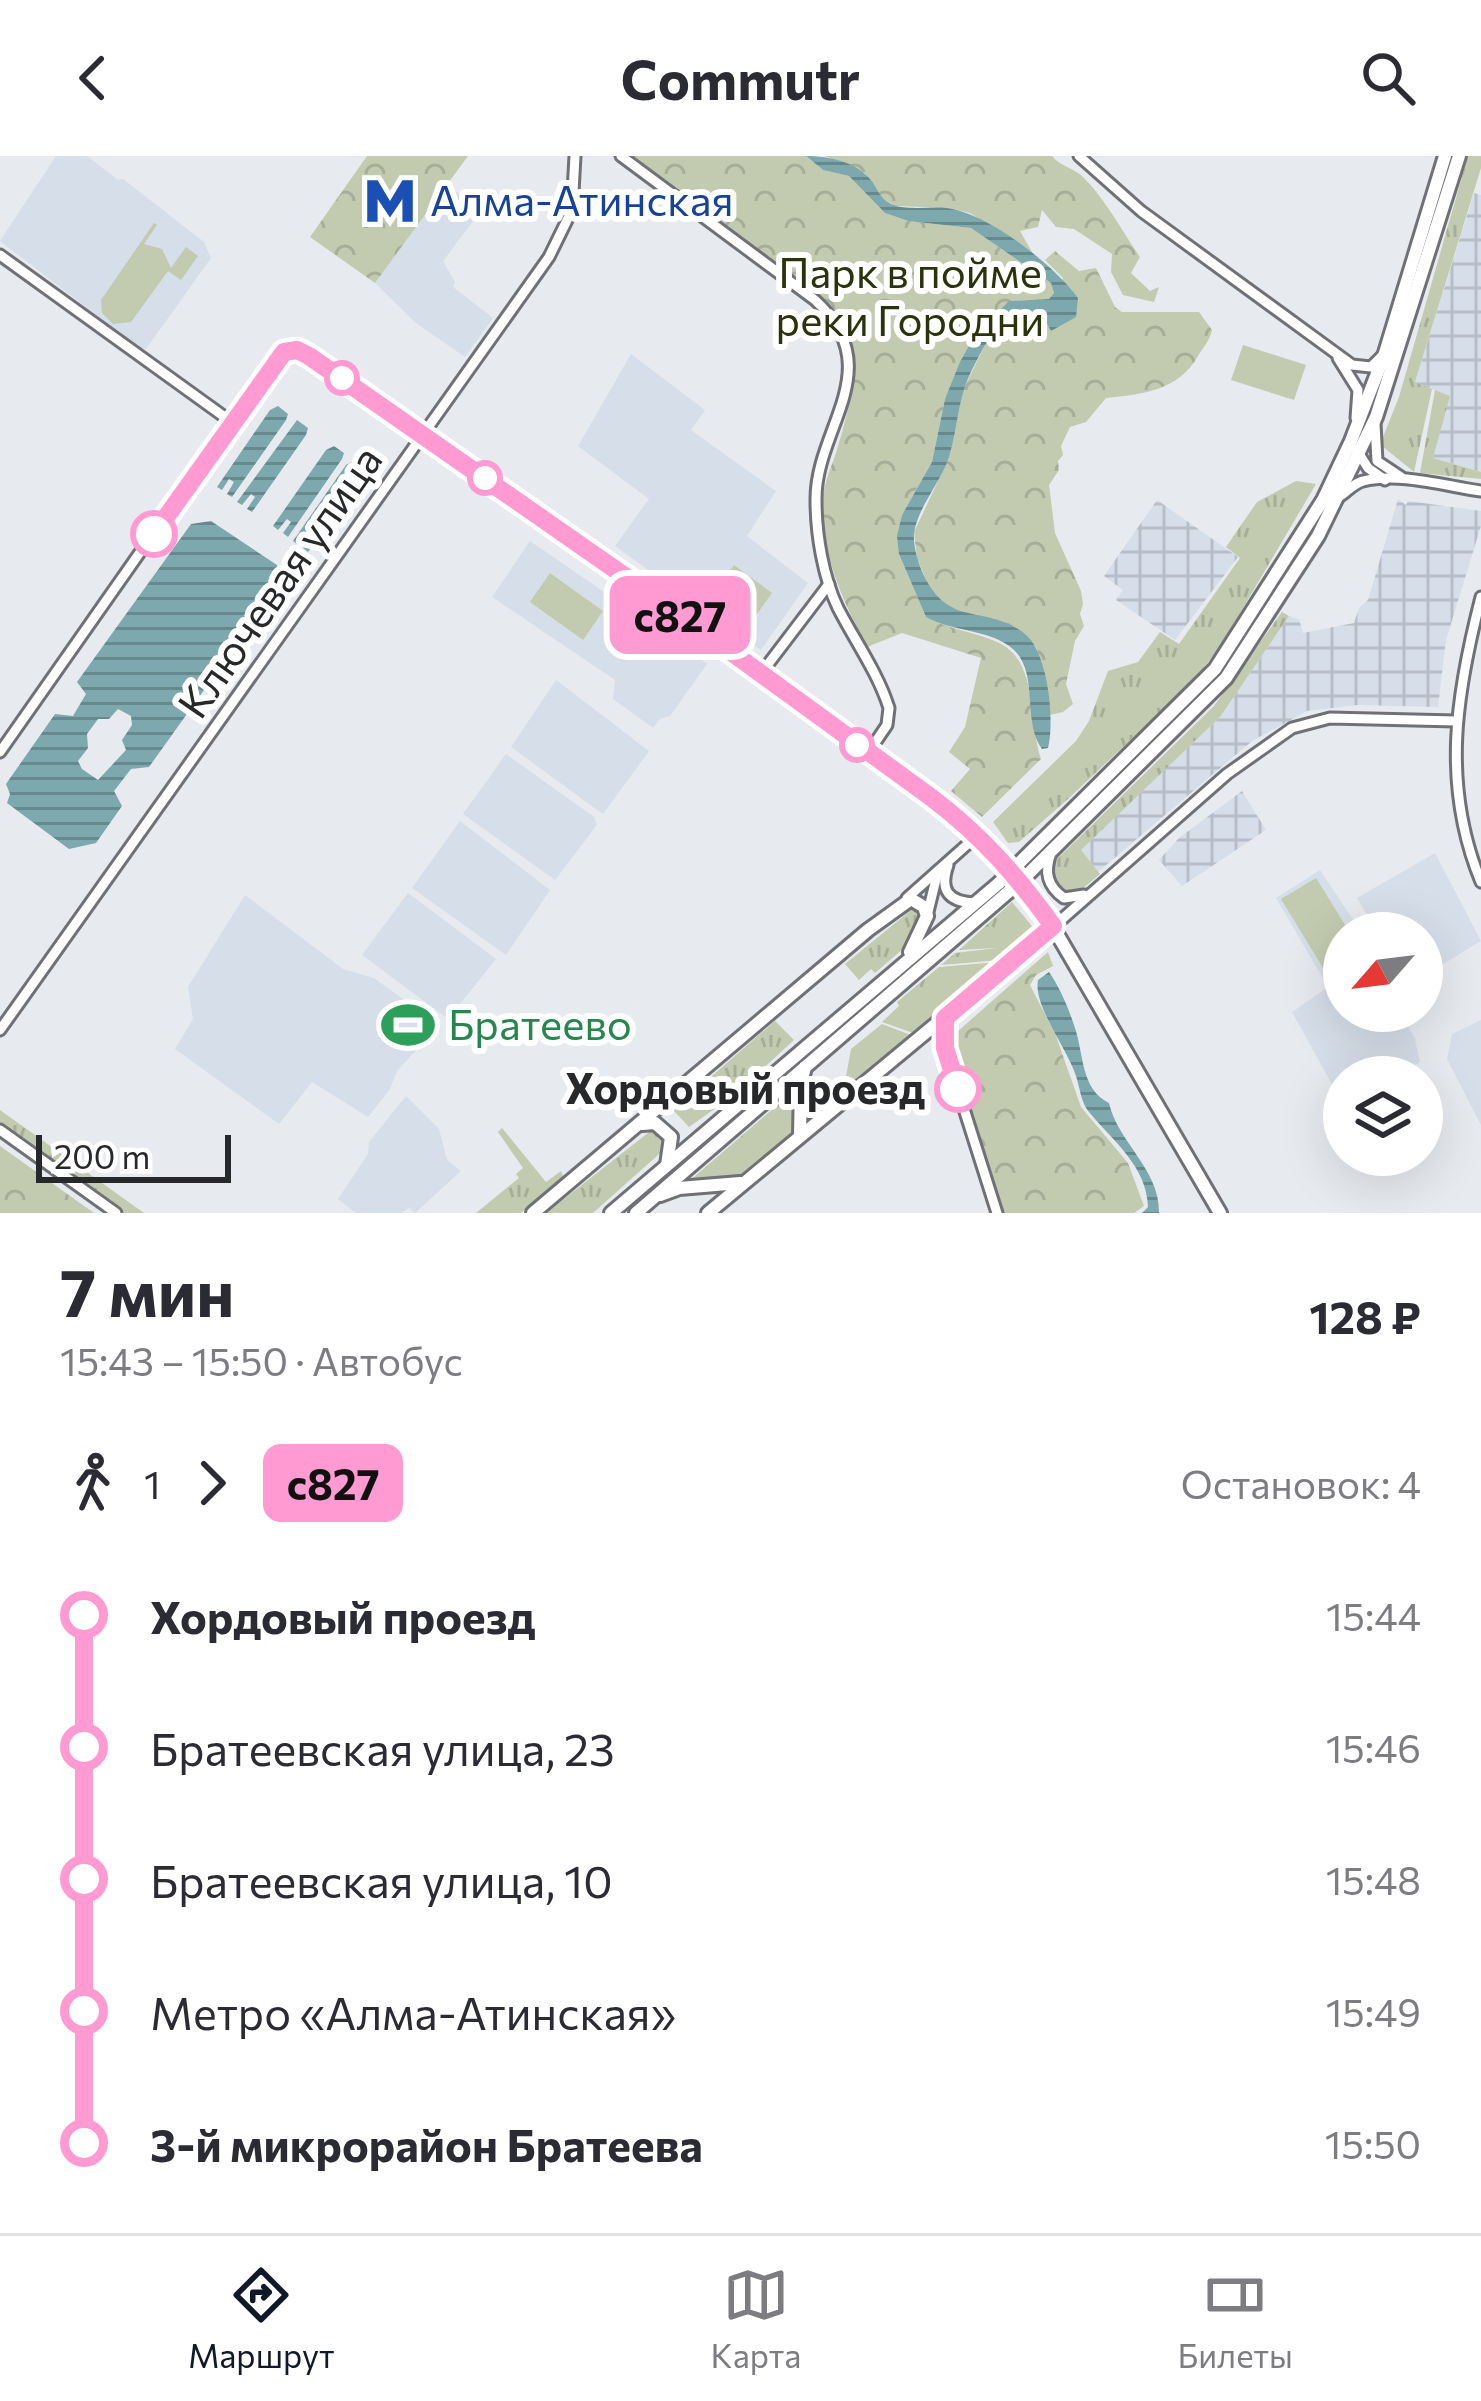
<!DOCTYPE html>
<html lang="ru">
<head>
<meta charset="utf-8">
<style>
	:root { --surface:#fff; --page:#f2f2f3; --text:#2b2b33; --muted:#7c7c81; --line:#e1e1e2; --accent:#111827 }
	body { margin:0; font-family:Commissioner,sans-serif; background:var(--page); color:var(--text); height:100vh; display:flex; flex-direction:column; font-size:45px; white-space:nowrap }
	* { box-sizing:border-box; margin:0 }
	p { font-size:39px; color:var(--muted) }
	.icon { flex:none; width:66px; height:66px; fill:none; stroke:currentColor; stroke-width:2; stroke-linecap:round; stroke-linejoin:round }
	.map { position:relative; height:1057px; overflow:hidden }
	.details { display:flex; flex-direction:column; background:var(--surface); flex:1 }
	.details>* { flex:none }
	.badge { padding:0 24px; border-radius:18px; font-size:42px; line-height:78px }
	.needle { width:78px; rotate:242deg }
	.fabs { position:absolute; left:1323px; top:756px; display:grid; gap:24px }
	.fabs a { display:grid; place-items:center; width:120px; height:120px; border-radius:50%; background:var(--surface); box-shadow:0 12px 48px #0002; font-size:60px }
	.scale { position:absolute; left:36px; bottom:30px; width:195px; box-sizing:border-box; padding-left:12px; border:6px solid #27282a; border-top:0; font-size:33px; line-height:42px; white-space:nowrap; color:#27282a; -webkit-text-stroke:9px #fff; paint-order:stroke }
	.map>.badge { position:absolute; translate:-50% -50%; box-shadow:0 0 0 6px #fff }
	.legs { display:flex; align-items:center; gap:18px; height:132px; padding:0 60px; font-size:39px }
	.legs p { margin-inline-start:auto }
	.head { display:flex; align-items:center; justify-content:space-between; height:204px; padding:0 60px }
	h1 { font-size:66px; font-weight:700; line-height:90px }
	ul { padding:0 60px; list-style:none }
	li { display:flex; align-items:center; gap:42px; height:132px; font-size:45px }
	li i { display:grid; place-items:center; width:18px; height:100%; margin:0 15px; background:currentColor }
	li i::after { content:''; width:30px; height:30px; margin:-15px; border:9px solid; border-radius:50%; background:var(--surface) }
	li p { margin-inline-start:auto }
	li:first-child i { background:linear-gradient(#0000 50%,currentColor 0) }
	li:last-child i { background:linear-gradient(currentColor 50%,#0000 0) }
	header { display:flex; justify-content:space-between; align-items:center; height:156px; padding:0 60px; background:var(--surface); font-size:54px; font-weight:700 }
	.dock { display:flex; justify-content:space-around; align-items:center; height:168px; border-top:3px solid var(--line); background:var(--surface); font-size:33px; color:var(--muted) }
	.dock a { display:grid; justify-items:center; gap:6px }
	.dock .on { color:var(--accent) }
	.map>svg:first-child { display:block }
</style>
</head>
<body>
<header><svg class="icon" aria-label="back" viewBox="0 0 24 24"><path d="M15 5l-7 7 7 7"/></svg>Commutr<svg class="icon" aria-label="search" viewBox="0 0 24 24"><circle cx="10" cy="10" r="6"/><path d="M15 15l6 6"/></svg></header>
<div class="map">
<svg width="1481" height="1057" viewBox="0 0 1481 1057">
	<defs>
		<pattern id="industrial-grid" width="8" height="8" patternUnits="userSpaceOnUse" patternTransform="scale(3)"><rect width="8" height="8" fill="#d6dee9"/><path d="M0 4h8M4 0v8" fill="none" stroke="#b8bec8"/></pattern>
		<pattern id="grass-tufts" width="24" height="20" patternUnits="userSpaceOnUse" patternTransform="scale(3)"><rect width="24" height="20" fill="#c2caaf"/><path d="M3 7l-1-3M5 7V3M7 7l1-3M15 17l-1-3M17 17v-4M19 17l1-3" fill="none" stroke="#a7ae97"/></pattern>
		<pattern id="forest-crowns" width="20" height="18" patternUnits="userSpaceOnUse" patternTransform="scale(3)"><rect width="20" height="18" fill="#c2caaf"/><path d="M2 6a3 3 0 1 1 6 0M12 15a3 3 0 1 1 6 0" fill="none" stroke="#a7ae97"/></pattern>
		<pattern id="water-rules" width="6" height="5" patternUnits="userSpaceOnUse" patternTransform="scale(3)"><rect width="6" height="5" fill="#7ca8ae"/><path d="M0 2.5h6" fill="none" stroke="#66898e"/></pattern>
	</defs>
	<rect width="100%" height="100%" fill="#e7ebf0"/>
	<g fill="#d6dee9">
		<polygon points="56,0 87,0 118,24 123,23 204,86 211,102 146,193 138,191 0,85"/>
		<polygon points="446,29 482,53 443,105 455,126 453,131 493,162 465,201 416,167 375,127"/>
		<polygon points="631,198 705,254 691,274 776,335 747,380 808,427 761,494 615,390 649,343 578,290"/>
		<polygon points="530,385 623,449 619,455 613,451 611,454 624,464 632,454 707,508 670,560 660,563 653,572 613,543 615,524 492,441"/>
		<polygon points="556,524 649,595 603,658 511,591"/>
		<polygon points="506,598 594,661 597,669 555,724 463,658"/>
		<polygon points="460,665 550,734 506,799 412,732"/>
		<polygon points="1435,697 1481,785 1422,821 1422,777 1378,777 1357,742"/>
		<polygon points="1320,714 1362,777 1344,777 1344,855 1400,855 1415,883 1420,906 1393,921 1344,921 1344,950 1292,856 1328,831 1276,742"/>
		<polygon points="408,737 496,803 448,863 362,799"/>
		<polygon points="245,739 343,813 374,822 439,869 397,915 390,933 368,961 312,926 279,968 175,893 193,863 188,831"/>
		<polygon points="1481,864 1481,969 1447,903 1452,878"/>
		<polygon points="406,940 439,973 447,1004 461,1015 415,1057 409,1052 401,1057 356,1057 338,1043 368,998 369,986"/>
	</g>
	<g fill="url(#industrial-grid)">
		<polygon points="1474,37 1481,39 1481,316 1433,302 1449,240 1415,226"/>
		<polygon points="1398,343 1406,349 1408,345 1481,355 1481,370 1446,484 1438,551 1358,549 1307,555 1252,585 1098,716 1080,694 1220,561 1289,460 1299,463 1303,477 1354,467 1359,452 1368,444"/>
		<polygon points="1157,344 1238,401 1175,484 1116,444 1123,434 1104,420"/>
		<polygon points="1242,635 1266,674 1182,730 1159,704 1179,682"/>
	</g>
	<g fill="url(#grass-tufts)">
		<polygon points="1468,0 1481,0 1481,12 1415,226 1432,233 1414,316 1382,290 1381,286 1399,241"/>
		<polygon points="1435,234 1450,240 1433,302 1481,316 1481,323 1420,317"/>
		<polygon points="1296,325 1316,328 1220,491 1193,525 1068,643 1019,686 1008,687 993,666 1076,585 1089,565 1108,515 1138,506 1160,476 1179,488 1240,402 1226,391 1257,346"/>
		<polygon points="1282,456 1289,460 1220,561 1081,694 1100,718 1076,738 1068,739 1055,731 1050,715 1053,707 1214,550"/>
		<polygon points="1012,746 1035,774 1000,804 941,809 955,797 997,792 959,794"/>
		<polygon points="915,751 920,765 904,792 875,817 871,813 859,824 845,808"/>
		<polygon points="998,806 913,877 882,866 899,850 897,846 939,811"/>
		<polygon points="775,865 794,884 733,940 689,971 673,954"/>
		<polygon points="882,868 911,879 844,932 851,893"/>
		<polygon points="797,932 797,976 741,1024 687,1027"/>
		<polygon points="0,954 144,1057 125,1057 0,968"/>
		<polygon points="502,972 546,1026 561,1015 563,1020 521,1057 476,1057 519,1022 516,1018 523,1012 498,976"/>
		<polygon points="653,973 662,975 667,991 593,1057 546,1057"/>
	</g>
	<g fill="url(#forest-crowns)">
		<polygon points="367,0 468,0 375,127 310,81"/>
		<path d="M628,0H806L823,14L849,20L885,57L908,65L971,72L1051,127L1054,137L1049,143L1009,145L945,243L932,306L902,359L899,398L926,461C947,473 975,476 997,486C1039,504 1028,565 1041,603L982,661L951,635L970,613L949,596L965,571L981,502L902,477L867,491C844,447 823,402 822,351C822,333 830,314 836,297C857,228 866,182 807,129Z"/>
		<path d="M825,0H1052C1061,11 1074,12 1083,21C1106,44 1122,75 1140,101L1131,117L1150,135L1159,131L1154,146L1123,139L1111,116L1112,98L1074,73L1056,71L1042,54L1038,71L1020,75L1032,96L970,57L950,52L895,50L880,41L865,17Z"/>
		<path d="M1055,95L1079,115L1096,112L1115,151L1122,156H1199L1212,174C1209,186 1204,190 1198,200C1178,235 1143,238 1106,242L1086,266L1070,271L1061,290L1063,299L1058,305L1059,314L1049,329L1055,377L1081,435L1083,448L1080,458L1084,470L1075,485L1066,528L1073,548L1063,556L1050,559L1037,493L1025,478L942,448L930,433L917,402L914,376L948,304L958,244L989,181L1002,164L1023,158L1046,164L1063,122L1045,104Z"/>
		<polygon points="1048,796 1053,810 1036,819 1030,829 1056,880 1081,951 1128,1007 1144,1050 1134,1057 1002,1057 949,883"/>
		<polygon points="0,990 94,1057 0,1057"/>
	</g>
	<g fill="#c2caaf">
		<polygon points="154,67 157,69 144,88 162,93 171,112 186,91 198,100 181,124 168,115 131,166 113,168 102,157 101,144"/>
		<polygon points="1243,189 1306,209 1294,244 1231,224"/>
		<polygon points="734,409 772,437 750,468 712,440"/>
		<polygon points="550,417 603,455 583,484 530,446"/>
		<polygon points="1316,722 1350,777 1344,777 1344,818 1331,825 1281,743"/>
	</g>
	<g fill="url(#water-rules)" fill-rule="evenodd">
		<path d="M806,0C829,0 859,6 873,27C879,36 880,42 891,48C907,55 930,50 947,52C988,57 1054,109 1078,142L1076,161L1051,175L1045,164C1003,153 996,169 977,204C956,242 960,263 949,301C941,326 918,351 914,377C913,388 917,403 921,413C947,475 984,446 1025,478C1048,496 1055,565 1048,592L1042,593C1022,566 1039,518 1014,494C992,473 951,476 926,461L899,398L897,380L902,359L932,306L945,243L960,206L975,179L1009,145L1049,143L1054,137L1051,127L971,72L908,65L885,57L849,20L823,14Z"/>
		<polygon points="278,250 288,258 286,264 232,341 227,338 234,326 229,323 222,334 217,331 270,254"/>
		<polygon points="297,264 308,272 306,279 252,356 247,353 255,341 251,338 242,349 237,346"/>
		<polygon points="334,290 344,297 342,303 288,381 283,377 291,366 287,363 278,374 273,370 326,294"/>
		<polygon points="354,305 365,312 362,318 308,396 303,392 310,381 306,378 298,389 293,385 346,309"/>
		<path d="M211,365L277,409L280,428L149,611L131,613L114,635L122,650L96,687L69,693L7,647L10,638L6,628L55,558L73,560L86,538L77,526L191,368ZM118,553L131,560L132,569L122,584L126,594L98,624L82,613L78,605L88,592L87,578L98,563H109Z"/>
		<path d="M1049,816C1060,832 1068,851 1074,869C1084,896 1080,933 1109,947C1118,987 1160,1013 1159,1057H1142L1148,1051C1147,1010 1112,984 1089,956C1081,947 1080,932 1076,920C1067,892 1033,850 1038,824Z"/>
	</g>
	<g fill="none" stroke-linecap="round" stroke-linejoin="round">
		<g stroke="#6f7176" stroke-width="15">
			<g id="minor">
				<path d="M621,0L815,144C890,213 815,272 816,344C816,378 823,421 838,452C855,485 878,517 889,552L887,569L868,597"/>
				<polyline points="1079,0 1141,55 1352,209 1371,211 1381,201"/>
				<polyline points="0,99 233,267"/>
				<polyline points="1338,202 1358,234 1356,262"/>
				<polyline points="1375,268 1377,305 1401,321"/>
				<polyline points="1356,293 1368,312 1385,324"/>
				<path d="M1339,341C1347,336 1354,327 1363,325C1399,316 1445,330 1481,335"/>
				<path d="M1481,441C1456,538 1441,629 1481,726"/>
				<polyline points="759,520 829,428"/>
				<polyline points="0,596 277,201 297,194 679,458 932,642 979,678 1012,714"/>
				<path d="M1051,697C1044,716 1047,730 1064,742L1084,739"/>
				<path d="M948,709C939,735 949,746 975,747"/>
				<polyline points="907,742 979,678"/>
				<polyline points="927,760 938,715"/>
				<polyline points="1053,771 1227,618 1292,572 1330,562 1456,565"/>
				<polyline points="946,861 943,871 946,896 997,1057"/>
				<polyline points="0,874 549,101 572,54 575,0"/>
				<polyline points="0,974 116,1057"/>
			</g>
		</g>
		<g stroke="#6f7176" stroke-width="18">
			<g id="major">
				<polyline points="1017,720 1053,771 1220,1057"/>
				<polyline points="642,968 655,967 671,981 667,1009"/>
				<polyline points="800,979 801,928 805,911"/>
				<polyline points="660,1039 679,1032 740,1027"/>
				<polyline points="533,1057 868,774 911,743 924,751 927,760 910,796"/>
				<polyline points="611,1057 999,727 1215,513 1323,344 1351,285 1385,197 1445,0"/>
				<polyline points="636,1057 1021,725 1226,522 1318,380 1376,261 1459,0"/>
				<polyline points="708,1057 1053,771"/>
			</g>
		</g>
		<use href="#minor" stroke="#fff" stroke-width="9"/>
		<use href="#major" stroke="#fff" stroke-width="12"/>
	</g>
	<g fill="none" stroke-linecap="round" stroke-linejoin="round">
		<g stroke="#fff" stroke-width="27">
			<path id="line-1" d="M154,378L284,196L297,194L309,200L679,458L932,642C982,680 1017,720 1053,770L945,862V892L958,933"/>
		</g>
		<use href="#line-1" stroke="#ff9ad2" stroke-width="18"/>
	</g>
	<defs>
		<g id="metro-bare" transform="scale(4.14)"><path d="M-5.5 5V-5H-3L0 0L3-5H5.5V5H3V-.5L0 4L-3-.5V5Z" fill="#1a4fb4" stroke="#fff" stroke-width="2.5" paint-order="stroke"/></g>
		<g id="stadium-bare" transform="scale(4.14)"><path d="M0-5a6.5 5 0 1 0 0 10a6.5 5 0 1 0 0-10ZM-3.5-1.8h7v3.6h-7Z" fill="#2e9e5b" stroke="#fff" stroke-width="2.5" paint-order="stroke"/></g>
	</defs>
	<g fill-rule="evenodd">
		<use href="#metro-bare" x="390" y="45"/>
		<use href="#stadium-bare" x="408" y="869"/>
	</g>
	<g fill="#fff" stroke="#ff9ad2" stroke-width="6">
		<circle cx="342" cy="222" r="15"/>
		<circle cx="485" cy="322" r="15"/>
		<circle cx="154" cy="378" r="21"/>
		<circle cx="857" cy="589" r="15"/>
		<circle cx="958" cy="933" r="21"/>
	</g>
	<g text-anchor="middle" stroke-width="12" stroke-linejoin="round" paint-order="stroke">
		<g font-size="42" fill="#164399" stroke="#fff" text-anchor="start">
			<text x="430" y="60">Алма-Атинская</text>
		</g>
		<g font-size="42" fill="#2a330b" stroke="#fff">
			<text x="910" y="132">Парк в пойме<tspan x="910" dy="48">реки Городни</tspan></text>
		</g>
		<g font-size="42" fill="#27282a" stroke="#fff">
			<text transform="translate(280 426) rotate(-55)" y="15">Ключевая улица</text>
		</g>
		<g font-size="42" fill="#27864d" stroke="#fff" text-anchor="start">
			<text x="448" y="884">Братеево</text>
		</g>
		<g font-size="42" font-weight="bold" fill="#27282a" stroke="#fff" text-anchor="end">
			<text x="925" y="948">Хордовый проезд</text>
		</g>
	</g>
</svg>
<div class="fabs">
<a><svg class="needle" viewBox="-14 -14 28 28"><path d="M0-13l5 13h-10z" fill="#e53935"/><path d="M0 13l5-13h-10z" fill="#7c7c81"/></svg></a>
<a><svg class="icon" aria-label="layers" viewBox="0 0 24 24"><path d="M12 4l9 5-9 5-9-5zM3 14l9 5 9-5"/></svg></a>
</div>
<div class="scale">200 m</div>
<b class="badge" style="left:680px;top:459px;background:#ff9ad2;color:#111">с827</b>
</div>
<section class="details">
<div class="head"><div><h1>7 мин</h1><p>15:43 – 15:50 · Автобус</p></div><b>128 ₽</b></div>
<div class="legs"><svg class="icon" aria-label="walk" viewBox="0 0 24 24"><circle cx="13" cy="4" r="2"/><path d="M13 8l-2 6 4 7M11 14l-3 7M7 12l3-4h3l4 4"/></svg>1<svg class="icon" aria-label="forward" viewBox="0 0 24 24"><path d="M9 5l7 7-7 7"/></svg><b class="badge" style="background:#ff9ad2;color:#111">с827</b><p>Остановок: 4</p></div>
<ul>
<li><i style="color:#ff9ad2"></i><b>Хордовый проезд</b><p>15:44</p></li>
<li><i style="color:#ff9ad2"></i><span>Братеевская улица, 23</span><p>15:46</p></li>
<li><i style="color:#ff9ad2"></i><span>Братеевская улица, 10</span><p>15:48</p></li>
<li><i style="color:#ff9ad2"></i><span>Метро «Алма-Атинская»</span><p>15:49</p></li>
<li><i style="color:#ff9ad2"></i><b>3-й микрорайон Братеева</b><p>15:50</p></li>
</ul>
</section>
<nav class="dock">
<a class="on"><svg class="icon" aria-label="directions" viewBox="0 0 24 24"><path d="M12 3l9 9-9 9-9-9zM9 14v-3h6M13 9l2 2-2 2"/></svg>Маршрут</a>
<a><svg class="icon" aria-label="map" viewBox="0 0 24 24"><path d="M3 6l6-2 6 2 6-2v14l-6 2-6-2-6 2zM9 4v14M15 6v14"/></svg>Карта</a>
<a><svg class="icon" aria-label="tickets" viewBox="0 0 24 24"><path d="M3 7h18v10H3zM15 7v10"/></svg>Билеты</a>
</nav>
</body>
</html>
